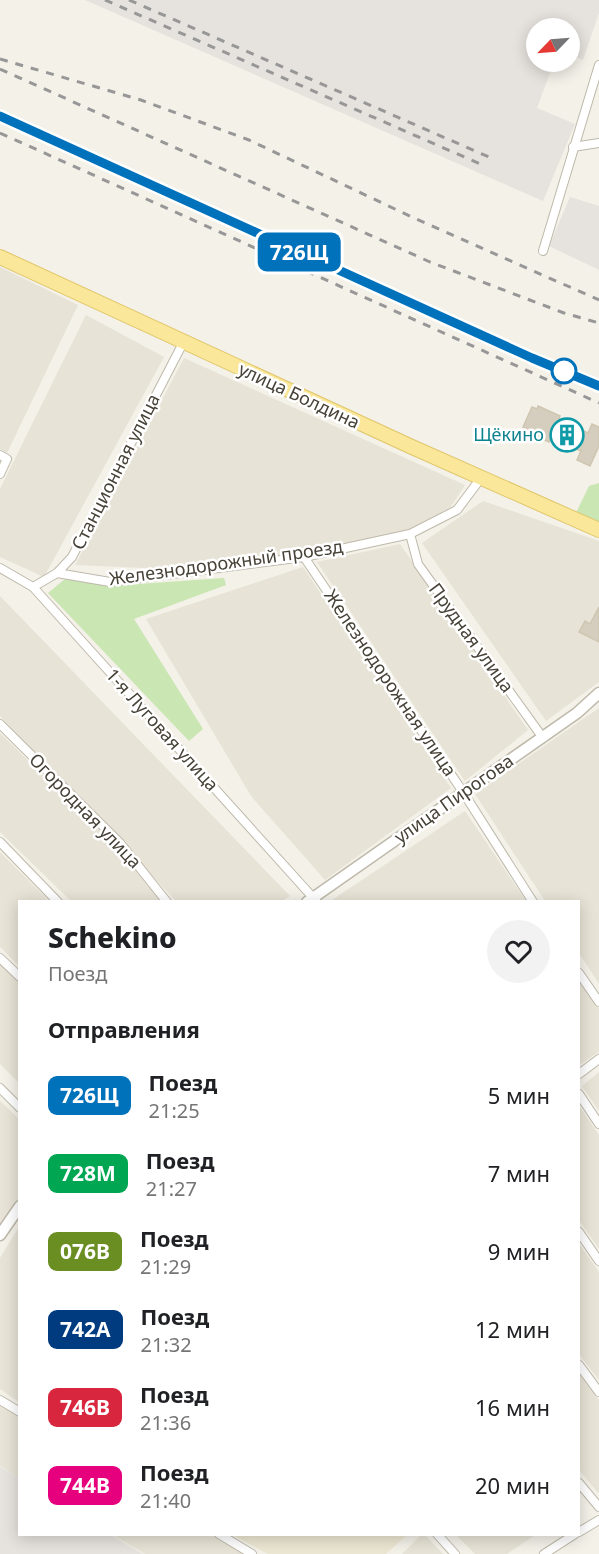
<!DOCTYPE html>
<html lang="ru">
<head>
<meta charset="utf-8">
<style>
	:root { --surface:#fff; --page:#f2f2f2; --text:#202124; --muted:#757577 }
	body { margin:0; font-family:"Noto Sans",sans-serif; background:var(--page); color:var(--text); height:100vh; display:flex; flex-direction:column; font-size:22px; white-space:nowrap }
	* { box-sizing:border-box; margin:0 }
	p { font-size:20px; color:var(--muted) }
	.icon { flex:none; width:33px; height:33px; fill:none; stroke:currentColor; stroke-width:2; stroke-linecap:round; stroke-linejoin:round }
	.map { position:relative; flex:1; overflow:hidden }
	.drawer { position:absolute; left:18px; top:900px; width:562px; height:636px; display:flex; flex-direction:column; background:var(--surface); border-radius:0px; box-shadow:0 3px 15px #0003 }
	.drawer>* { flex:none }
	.badge { padding:0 12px; border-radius:9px; font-size:21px; line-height:39px }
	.needle { width:39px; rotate:245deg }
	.fabs { position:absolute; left:526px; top:18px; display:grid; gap:12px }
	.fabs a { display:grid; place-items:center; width:54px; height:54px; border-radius:50%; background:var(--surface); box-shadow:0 3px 15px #0003; font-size:30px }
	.map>.badge { position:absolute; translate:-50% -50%; box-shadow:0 0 0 3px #fff }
	h2 { padding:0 30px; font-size:22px; line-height:54px }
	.round { display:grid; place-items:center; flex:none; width:63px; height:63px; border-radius:32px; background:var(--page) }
	.head { display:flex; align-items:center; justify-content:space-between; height:102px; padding:0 30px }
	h1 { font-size:28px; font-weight:800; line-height:45px }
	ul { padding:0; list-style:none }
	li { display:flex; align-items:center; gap:18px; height:78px; padding:0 30px }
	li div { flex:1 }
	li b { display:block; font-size:22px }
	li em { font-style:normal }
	li .badge { min-width:66px; font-weight:700; text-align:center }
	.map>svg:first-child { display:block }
</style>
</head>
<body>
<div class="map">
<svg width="599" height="1554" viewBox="0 0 599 1554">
	<rect width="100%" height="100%" fill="#f3f1e8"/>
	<g fill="#e7e3d6">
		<polygon points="0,267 78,305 7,453 0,449"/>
		<polygon points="86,315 164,357 44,577 0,557 0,489"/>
		<polygon points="184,358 465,485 448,511 411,530 275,558 167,569 75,565"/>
		<polygon points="483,501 599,541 599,682 546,721 422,543"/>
		<polygon points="400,544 528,730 465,781 317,562"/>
		<polygon points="303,567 451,788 325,880 251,796 146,619"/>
		<polygon points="0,596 290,896 282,901 176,901 0,716"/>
		<polygon points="599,708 599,984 579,953 579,902 545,901 475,794"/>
		<polygon points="0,733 119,849 162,901 71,901 0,832"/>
		<polygon points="465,811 526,901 332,900"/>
		<polygon points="0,852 49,901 20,902 19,966 0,947"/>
		<polygon points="0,962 19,981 19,1083 0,1064"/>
		<polygon points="579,980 599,1009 599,1052 579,1065"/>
		<polygon points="599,1072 599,1111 582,1086"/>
		<polygon points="0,1101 20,1120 19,1197 0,1226"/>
		<polygon points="579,1106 599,1135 599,1249 579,1220"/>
		<polygon points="19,1227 19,1402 0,1389 0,1258"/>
		<polygon points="579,1244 599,1272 599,1380 579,1354"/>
		<polygon points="579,1373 599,1400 599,1494 579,1470"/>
		<polygon points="0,1402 19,1414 19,1478 0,1466"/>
		<polygon points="422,1534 425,1535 443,1554 402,1554"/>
		<polygon points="113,1535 216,1535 247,1554 145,1554"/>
		<polygon points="456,1535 535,1535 507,1554 475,1554"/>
	</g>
	<g fill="#e6e2dd">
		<polygon points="85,0 599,0 599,13 583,60 570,55 570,28 537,28 537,62 554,62 537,108 575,124 543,201"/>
		<polygon points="570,197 599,206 599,270 549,246"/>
		<polygon points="0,1467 19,1478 20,1534 111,1535 143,1554 0,1554"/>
	</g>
	<polygon fill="#ece7d2" points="233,1535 407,1535 386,1554 268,1554"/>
	<g fill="#cae6b2">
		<polygon points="599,483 599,528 574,517 589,486"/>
		<polygon points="224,578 226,585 134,619 203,729 189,741 48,593 65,579 110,586"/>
	</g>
	<g fill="#d5cebe" stroke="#cfc6b1" stroke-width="1.5">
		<polygon points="538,406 560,416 559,419 588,433 592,424 599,427 599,446 590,466 577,460 581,451 551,438 549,442 526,432 528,429 523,427 532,407 537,409"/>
		<polygon points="599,607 599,642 579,632 585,621 590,624"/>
	</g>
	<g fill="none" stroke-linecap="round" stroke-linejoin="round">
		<g stroke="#bfb9ab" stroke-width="10">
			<g id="minor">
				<polyline points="573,147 599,143"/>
				<polyline points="543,251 599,65"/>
				<polyline points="0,455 7,459 0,474"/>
				<polyline points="410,534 418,564 543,738"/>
				<polyline points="304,557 463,792 533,902"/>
				<polyline points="0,568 33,587 317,902"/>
				<polyline points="57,573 110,582 304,557 410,534 457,510 481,478"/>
				<polyline points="33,587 57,573 72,557 183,343"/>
				<polyline points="0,724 120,843 167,902"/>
				<polyline points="0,842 58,902"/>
				<polyline points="0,958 20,977"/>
				<polyline points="579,973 599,1002"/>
				<polyline points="579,1074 599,1059"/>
				<polyline points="0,1088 20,1108"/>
				<polyline points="579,1094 599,1124"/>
				<polyline points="579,1232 599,1261"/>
				<polyline points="579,1365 599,1392"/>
				<polyline points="0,1400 20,1412"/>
				<polyline points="579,1483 599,1507"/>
				<polyline points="579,1532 599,1520"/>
				<polyline points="219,1534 252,1554"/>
				<polyline points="437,1534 455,1554"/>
				<polyline points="544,1554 575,1534"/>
			</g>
		</g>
		<g stroke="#bfb9ab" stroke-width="13">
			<g id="tertiary">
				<polyline points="307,902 577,713 599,693"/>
				<polyline points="0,1235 20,1206"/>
			</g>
		</g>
		<g stroke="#e0c66a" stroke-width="16">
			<polyline id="primary" points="0,257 412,447 599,530"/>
		</g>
		<use href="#minor" stroke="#fff" stroke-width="8"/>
		<use href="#tertiary" stroke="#fff" stroke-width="10"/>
		<use href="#primary" stroke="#fae79a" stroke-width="14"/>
		<g stroke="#979797" stroke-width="3" stroke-dasharray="8 8" stroke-linecap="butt">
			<polyline points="105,0 485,166"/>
			<polyline points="129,0 489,157"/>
			<polyline points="0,59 141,100 249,140 414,218 599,300"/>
			<polyline points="0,69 430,262 564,313 599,323"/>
			<polyline points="0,116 532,358 599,386"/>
			<polyline points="0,133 599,403"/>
		</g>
	</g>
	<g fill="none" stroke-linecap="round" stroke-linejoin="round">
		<g stroke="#fff" stroke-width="14">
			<polyline id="line" points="0,116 532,358 599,386"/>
		</g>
		<use href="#line" stroke="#0072bc" stroke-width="9"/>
	</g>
	<defs>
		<g id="building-ring" transform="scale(1.725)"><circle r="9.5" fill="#fff" stroke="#0f9aa8" stroke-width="1.5"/><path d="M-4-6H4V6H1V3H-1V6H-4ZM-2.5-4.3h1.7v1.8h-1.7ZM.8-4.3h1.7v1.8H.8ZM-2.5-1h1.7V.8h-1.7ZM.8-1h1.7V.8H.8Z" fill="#0f9aa8"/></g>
	</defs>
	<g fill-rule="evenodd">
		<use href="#building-ring" x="567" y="435"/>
	</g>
	<circle fill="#fff" stroke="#0072bc" stroke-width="3" cx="564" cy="371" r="12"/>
	<g text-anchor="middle" stroke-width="5" stroke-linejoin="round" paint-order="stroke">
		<g font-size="18" fill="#474237" stroke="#fff">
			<text transform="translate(299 396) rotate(25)" y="6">улица Болдина</text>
			<text transform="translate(116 472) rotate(-63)" y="6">Станционная улица</text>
			<text transform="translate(226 563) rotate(-8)" y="6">Железнодорожный проезд</text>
			<text transform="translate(471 638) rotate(54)" y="6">Прудная улица</text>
			<text transform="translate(390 683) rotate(56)" y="6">Железнодорожная улица</text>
			<text transform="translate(162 730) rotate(48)" y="6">1-я Луговая улица</text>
			<text transform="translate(454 799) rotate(-35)" y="6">улица Пирогова</text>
			<text transform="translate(85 811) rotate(46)" y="6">Огородная улица</text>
		</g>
		<g font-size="18" fill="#0d838f" stroke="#fff" text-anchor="end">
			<text x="544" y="441">Щёкино</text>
		</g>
	</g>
</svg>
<div class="fabs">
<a><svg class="needle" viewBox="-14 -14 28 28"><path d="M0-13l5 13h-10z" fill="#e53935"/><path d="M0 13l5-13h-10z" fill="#757577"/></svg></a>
</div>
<b class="badge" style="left:299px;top:252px;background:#0072bc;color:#fff">726Щ</b>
<section class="drawer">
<div class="head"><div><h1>Schekino</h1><p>Поезд</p></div><a class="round"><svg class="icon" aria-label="heart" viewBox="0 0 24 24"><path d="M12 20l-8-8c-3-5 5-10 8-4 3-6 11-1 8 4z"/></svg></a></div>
<h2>Отправления</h2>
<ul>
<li><span class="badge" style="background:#0072bc;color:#fff">726Щ</span><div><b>Поезд</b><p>21:25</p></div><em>5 мин</em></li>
<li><span class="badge" style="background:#00a651;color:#fff">728М</span><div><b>Поезд</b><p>21:27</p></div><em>7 мин</em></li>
<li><span class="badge" style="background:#6b8e23;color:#fff">076В</span><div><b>Поезд</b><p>21:29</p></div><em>9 мин</em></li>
<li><span class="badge" style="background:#003b80;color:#fff">742А</span><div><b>Поезд</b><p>21:32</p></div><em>12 мин</em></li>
<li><span class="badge" style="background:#d7263d;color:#fff">746В</span><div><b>Поезд</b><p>21:36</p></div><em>16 мин</em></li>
<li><span class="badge" style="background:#e6007e;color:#fff">744В</span><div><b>Поезд</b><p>21:40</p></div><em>20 мин</em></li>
</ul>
</section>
</div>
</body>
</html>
